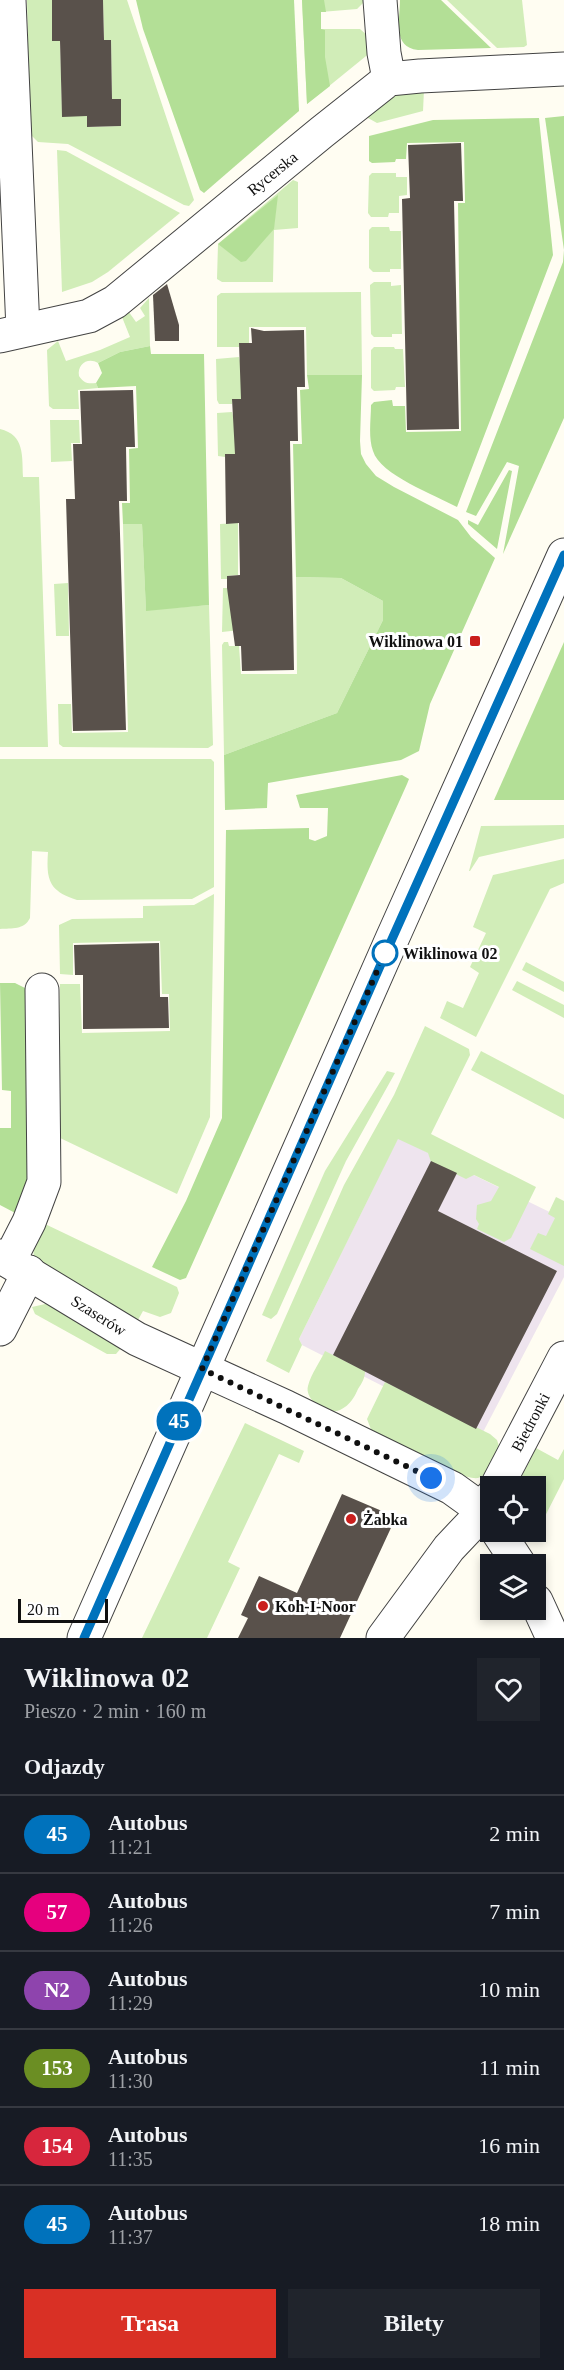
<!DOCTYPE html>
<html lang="pl">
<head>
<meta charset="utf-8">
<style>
	:root { --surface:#171b24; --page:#20242c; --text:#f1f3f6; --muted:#9ea1a6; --line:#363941; --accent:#d93025 }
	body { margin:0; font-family:Georgia,serif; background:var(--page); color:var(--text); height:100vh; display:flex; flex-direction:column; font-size:22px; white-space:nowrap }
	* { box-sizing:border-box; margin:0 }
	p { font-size:20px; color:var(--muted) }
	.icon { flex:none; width:33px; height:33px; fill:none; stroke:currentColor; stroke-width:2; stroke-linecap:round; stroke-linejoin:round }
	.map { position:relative; height:1638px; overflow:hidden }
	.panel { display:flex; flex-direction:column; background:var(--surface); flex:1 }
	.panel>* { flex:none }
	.badge { padding:0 12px; border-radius:20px; font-size:21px; line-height:39px }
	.buttons { position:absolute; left:480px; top:1476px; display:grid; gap:12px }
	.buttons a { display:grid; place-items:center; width:66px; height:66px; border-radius:0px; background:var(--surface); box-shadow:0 3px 9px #0003; font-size:30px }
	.scale { position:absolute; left:18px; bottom:15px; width:90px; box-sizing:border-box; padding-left:6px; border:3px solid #101010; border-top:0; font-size:16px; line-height:21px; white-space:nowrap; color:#101010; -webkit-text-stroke:4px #fff; paint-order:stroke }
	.you { position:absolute; width:30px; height:30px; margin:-15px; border:4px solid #fff; border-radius:50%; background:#1a73e8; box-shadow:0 0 0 9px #1a73e833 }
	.map>.badge { position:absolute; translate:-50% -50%; box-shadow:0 0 0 3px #fff }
	h2 { padding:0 24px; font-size:22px; line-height:54px }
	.round { display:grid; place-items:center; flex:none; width:63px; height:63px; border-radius:0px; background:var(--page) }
	.overview { display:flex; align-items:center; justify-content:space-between; height:102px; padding:0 24px }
	h1 { font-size:28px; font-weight:700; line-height:45px }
	.cta { display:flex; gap:12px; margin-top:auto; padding:12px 24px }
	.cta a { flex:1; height:69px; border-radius:0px; background:var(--accent); color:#fff; font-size:24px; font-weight:700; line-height:69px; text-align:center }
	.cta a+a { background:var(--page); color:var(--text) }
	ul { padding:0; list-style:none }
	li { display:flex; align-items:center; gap:18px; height:78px; padding:0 24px; border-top:2px solid var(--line) }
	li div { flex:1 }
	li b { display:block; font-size:22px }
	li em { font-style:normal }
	li .badge { min-width:66px; font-weight:700; text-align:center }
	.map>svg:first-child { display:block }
</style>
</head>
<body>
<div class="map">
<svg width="564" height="1638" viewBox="0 0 564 1638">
	<rect width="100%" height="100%" fill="#fffdf2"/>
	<polygon fill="#eee4ee" points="398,1138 564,1219 564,1277 481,1436 302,1345 299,1339"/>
	<g fill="#d1edb8">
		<polygon points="27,0 52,0 52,41 60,41 62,116 87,116 88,127 121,126 121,99 112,99 111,40 104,40 103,0 127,0 194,200 189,206 184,205 68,144 38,142 30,134"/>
		<polygon points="302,0 366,0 357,9 321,12 321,29 360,29 369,37 371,52 307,104"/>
		<polygon points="447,0 522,0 527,45 524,47 497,48"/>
		<polygon points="424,90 423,111 377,123 368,118 369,106 408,91"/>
		<polygon points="57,150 66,151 180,213 108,272 92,282 62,292"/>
		<polygon points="372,173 396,173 396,177 407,177 407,195 399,196 399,213 389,213 388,217 371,217 368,213 369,176"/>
		<polygon points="293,180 298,182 298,228 274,230 273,282 222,282 217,279 218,244"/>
		<polygon points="372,227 389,227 390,231 401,231 401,269 390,269 390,272 373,272 369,268 369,230"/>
		<polygon points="374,282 391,282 391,286 401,285 402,334 392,334 392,337 374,337 371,334 370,285"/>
		<polygon points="361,292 362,375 307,375 306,327 249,327 249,343 239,343 239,347 217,347 217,296 221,293"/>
		<path d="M149,298L150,346L120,352L98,363C88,357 77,364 79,376C84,383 87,384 96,383L98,388L78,390L79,409H53L49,406L47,350L58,341L66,361L100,350L130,337L120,312L126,308L136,322L145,316L140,308Z"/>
		<polygon points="374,347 394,347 395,349 403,349 405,387 396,387 395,390 374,391 371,388 371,350"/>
		<polygon points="239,357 240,361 251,361 243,399 232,399 232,404 219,404 217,400 216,359"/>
		<polygon points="232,412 233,416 244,416 236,454 225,454 225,457 218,456 217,413"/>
		<polygon points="50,420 79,420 80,443 71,443 72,461 51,462"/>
		<path d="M0,429C25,435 22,456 23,477H39L48,747H0Z"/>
		<polygon points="238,523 238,575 227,576 227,579 221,579 220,524"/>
		<polygon points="123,524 142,524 146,610 209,605 213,745 208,748 63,747 59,744 58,704 71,704 72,733 128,732"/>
		<polygon points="296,577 341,578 383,601 383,620 337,713 224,755 222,645 224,642 228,642 229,646 239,646 241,674 297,674"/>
		<polygon points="68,583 69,636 56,636 54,584"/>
		<polygon points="223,588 227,588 240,630 222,632"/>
		<path d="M0,759H211L214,762V887L192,899L77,900C49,891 46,880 48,852L32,851L30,918C24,930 12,928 0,929Z"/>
		<polygon points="564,825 564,838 479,857 470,871 469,871 481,826"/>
		<polygon points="564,859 564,883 550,889 476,1037 440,1018 447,1001 463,1008 479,973 470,967 486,933 473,927 493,875"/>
		<polygon points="214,894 210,1117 177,1194 58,1137 60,984 80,984 82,1033 170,1031 169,994 162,994 160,941 73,943 73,975 60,974 59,925 72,919 143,918 143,906 194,905"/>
		<polygon points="526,962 564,982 564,992 522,970"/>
		<polygon points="517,981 564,1005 564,1018 512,990"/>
		<polygon points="425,1026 469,1049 470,1055 431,1134 536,1187 511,1238 504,1242 477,1229 479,1224 476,1219 477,1205 491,1201 499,1187 474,1175 466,1179 431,1162 428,1153 398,1139 299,1339 302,1345 289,1373 266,1361 344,1185 394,1095"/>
		<polygon points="481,1051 564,1095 564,1119 471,1070"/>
		<polygon points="387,1071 395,1073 346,1161 277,1314 271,1319 262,1315 325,1171"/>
		<polygon points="556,1197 564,1201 564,1266 530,1249 538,1233 546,1236 555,1218 548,1214"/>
		<path d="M45,1224L177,1287L179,1293L171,1313L160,1317L143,1311L138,1320L39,1265C27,1250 37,1238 45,1224Z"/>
		<polygon points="54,1302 122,1347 116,1354 107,1354 35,1314 32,1307"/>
		<path d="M325,1351L365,1371C365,1378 362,1383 358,1389C354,1398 350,1405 340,1410C328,1416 304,1400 308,1386C311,1374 320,1362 325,1351Z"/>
		<path d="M385,1382L490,1434L497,1440L500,1449C494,1458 489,1475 478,1478C461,1481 390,1441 372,1432L367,1419Z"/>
		<polygon points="245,1423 304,1451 299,1463 279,1454 228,1562 240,1568 207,1638 142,1638"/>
		<polygon points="536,1448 558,1460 564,1449 564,1479 539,1528 536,1530 536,1486 517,1486"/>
	</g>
	<g fill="#b3df96">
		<polygon points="136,0 294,0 299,111 204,193 200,190 143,29"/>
		<polygon points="302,0 324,0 326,12 321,12 321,29 325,30 325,57 330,86 307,104"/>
		<path d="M400,0H441L491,48L418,50C392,47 400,20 400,0Z"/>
		<polygon points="564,116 564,250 545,118"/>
		<path d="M539,118L553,255L457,507C435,495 380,475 373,451C368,437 371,419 371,405L374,402L392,400L393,406H405L406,432L461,431L458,203H465L464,142L407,143L406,159H396L395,162L372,163L369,161V136L433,120Z"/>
		<polygon points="278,195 274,229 246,261 241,262 218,244"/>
		<polygon points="564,250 564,418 503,554 519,466 507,462 476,516 466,512 563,262"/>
		<polygon points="150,346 151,354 204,354 209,605 146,611 142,524 123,524 122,503 130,503 129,449 138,448 136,386 98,388 96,383 102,373 98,363 120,352"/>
		<polygon points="307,375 362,375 360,441 361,454 366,464 376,476 394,487 458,520 471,537 495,558 430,704 419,751 401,760 268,783 267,808 225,810 224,755 337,713 383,620 383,601 341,578 296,577 293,444 302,444 300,390 309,389"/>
		<polygon points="509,470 512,471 497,549 468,524 468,520 478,525"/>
		<polygon points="564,642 564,800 494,800"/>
		<polygon points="402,775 409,779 407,784 186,1278 180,1280 152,1267 186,1201 222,1118 226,830 309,828 309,839 315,841 327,836 328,808 300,808 296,795"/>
		<polygon points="0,983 15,983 29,990 35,1172 19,1215 0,1205 0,1128 11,1128 11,1091 2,1090"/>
	</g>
	<g fill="#59514b">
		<polygon points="52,0 103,0 104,40 111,40 112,99 121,99 121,126 87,127 87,116 62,117 60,41 52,41"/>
		<polygon points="461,143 463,201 454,201 459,429 407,430 402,199 410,198 408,145"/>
		<polygon points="167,284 179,325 179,341 155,341 153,295"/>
		<polygon points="251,328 264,331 304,330 305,387 297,387 298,441 290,441 294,670 242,671 241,646 235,646 227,588 227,576 240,575 239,523 226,524 225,454 235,454 232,399 241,399 239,343 252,343"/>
		<polygon points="133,390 135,447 126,447 127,501 119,501 126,730 73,731 66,499 75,499 73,444 82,444 80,391"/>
		<polygon points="159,943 160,997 168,997 169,1028 83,1029 83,975 75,975 74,945"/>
		<polygon points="431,1161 457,1173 438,1211 557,1271 476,1429 333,1355"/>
		<polygon points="342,1494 396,1517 340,1638 238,1638 248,1618 241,1615 259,1576 297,1593"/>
	</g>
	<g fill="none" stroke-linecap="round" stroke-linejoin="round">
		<g stroke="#434343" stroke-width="35">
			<g id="minor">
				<polyline points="9,0 23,330"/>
				<polyline points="380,0 384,53 389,79"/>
				<polyline points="0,336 89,316 115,302 322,132 389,79 420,76 564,69"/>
				<polyline points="0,1256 137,1339 286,1407 452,1488 484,1511 490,1521"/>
				<polyline points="9,1261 29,1222 44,1182 42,990"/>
				<polyline points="0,1329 29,1272"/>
				<polyline points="497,1486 564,1358"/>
				<polyline points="498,1532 519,1564"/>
				<polyline points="536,1601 553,1638"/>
				<polyline points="84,1638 392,939 564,555"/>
				<polyline points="383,1638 449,1548 484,1511 490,1498"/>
			</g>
		</g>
		<use href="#minor" stroke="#fff" stroke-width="33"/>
	</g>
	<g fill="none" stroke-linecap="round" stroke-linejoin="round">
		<g stroke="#fff" stroke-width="14">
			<polyline id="line" points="84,1638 392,939 564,555"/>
		</g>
		<use href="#line" stroke="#0072bc" stroke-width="9"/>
		<polyline stroke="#101010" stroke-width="6" stroke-dasharray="0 10.8" points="385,953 202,1369 431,1478"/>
	</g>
	<g fill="#ca1f1d" stroke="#fff" stroke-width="2">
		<rect x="469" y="635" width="12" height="12" rx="3"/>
		<circle cx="351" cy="1519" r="6"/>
		<circle cx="263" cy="1606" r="6"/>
	</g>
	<circle fill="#fff" stroke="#0072bc" stroke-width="3" cx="385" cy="953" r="12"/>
	<g text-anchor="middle" stroke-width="6" stroke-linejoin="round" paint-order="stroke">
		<g font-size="16" fill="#101010" stroke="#fff">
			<text transform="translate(272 173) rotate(-39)" y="6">Rycerska</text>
			<text transform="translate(99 1315) rotate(32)" y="6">Szaserów</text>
			<text transform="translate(530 1422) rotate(-62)" y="6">Biedronki</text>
		</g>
		<g font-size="16" font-weight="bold" fill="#101010" stroke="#fff" text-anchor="start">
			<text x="463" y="647" text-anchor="end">Wiklinowa 01</text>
			<text x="363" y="1525">Żabka</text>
			<text x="275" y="1612">Koh-I-Noor</text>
		</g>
		<g font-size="16" font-weight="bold" fill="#101010" stroke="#fff" text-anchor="start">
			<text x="403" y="959">Wiklinowa 02</text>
		</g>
	</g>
</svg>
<div class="buttons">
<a><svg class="icon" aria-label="locate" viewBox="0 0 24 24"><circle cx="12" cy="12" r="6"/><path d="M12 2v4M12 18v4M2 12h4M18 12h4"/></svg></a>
<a><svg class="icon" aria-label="layers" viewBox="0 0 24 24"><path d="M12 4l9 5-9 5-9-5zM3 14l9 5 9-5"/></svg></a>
</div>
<div class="scale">20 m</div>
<div class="you" style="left:431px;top:1478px"></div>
<b class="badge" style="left:179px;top:1421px;background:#0072bc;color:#fff">45</b>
</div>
<section class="panel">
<div class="overview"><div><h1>Wiklinowa 02</h1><p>Pieszo · 2 min · 160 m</p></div><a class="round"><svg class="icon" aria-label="heart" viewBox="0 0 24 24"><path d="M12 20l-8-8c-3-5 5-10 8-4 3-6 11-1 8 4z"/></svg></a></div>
<h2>Odjazdy</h2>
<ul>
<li><span class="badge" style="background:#0072bc;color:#fff">45</span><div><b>Autobus</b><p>11:21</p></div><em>2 min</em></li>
<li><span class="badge" style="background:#e6007e;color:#fff">57</span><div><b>Autobus</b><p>11:26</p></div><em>7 min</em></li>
<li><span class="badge" style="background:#8e44ad;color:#fff">N2</span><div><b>Autobus</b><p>11:29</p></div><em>10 min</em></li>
<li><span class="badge" style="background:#6b8e23;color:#fff">153</span><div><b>Autobus</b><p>11:30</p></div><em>11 min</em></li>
<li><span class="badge" style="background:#d7263d;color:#fff">154</span><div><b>Autobus</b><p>11:35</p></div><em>16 min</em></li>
<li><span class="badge" style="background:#0072bc;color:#fff">45</span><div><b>Autobus</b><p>11:37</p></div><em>18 min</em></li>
</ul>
<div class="cta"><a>Trasa</a><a>Bilety</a></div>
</section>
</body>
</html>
